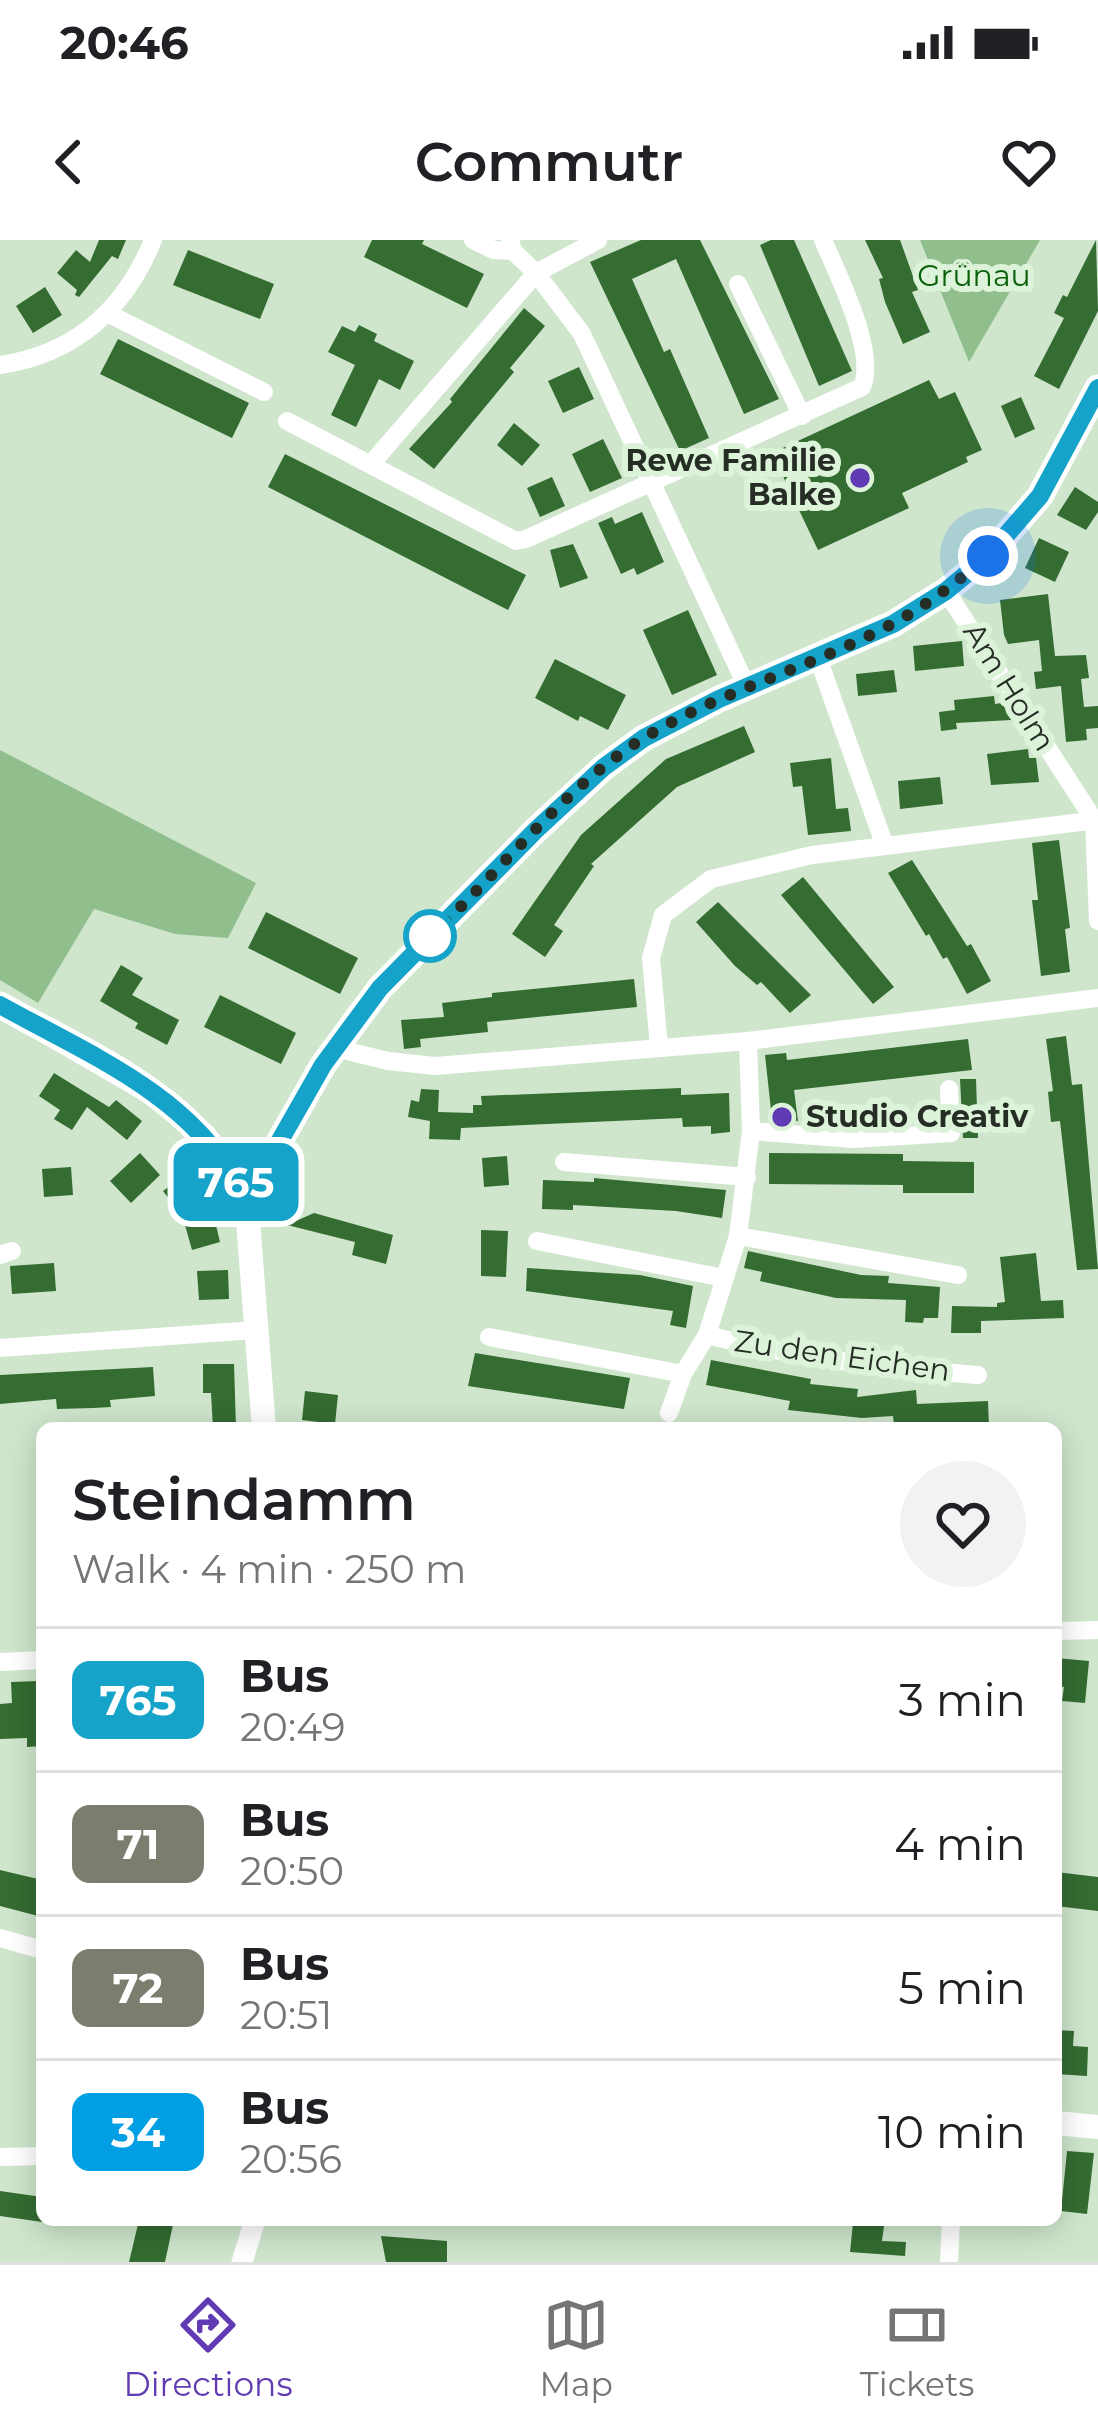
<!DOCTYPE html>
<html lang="en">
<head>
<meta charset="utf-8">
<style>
	:root { --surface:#fff; --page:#f2f2f2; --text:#202124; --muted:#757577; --line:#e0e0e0; --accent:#613bb3 }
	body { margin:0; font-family:Montserrat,sans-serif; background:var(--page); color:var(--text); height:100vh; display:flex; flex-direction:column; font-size:45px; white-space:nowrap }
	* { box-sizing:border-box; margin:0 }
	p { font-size:39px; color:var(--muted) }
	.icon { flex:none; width:66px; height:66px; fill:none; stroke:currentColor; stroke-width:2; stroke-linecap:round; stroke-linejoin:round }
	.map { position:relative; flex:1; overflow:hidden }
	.details { position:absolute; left:36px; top:1182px; width:1026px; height:804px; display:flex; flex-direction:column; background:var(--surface); border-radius:18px; box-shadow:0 6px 30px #0003 }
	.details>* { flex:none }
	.badge { padding:0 24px; border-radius:18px; font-size:42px; line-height:78px }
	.you { position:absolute; width:60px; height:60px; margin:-30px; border:9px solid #fff; border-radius:50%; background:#1a73e8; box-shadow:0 0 0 18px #1a73e833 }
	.map>.badge { position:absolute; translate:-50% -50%; box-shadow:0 0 0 6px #fff }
	.round { display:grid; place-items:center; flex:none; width:126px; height:126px; border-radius:63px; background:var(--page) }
	.summary { display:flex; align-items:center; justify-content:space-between; height:204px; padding:0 36px }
	h1 { font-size:57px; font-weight:600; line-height:90px }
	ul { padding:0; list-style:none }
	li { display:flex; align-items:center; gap:36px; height:144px; padding:0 36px; border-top:3px solid var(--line) }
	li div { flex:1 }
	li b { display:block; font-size:45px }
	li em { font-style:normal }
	li .badge { min-width:132px; font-weight:700; text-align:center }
	.status { display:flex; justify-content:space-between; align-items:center; height:84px; padding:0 60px; background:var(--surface); direction:ltr }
	.status svg { height:33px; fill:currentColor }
	header { display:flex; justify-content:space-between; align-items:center; height:156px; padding:0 36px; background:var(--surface); font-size:54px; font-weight:600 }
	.tabs { display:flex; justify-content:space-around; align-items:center; height:168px; border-top:3px solid var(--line); background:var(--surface); font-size:33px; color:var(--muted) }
	.tabs a { display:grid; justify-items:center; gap:6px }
	.tabs .current { color:var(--accent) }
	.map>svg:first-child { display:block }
</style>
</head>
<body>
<div class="status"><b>20:46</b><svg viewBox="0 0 49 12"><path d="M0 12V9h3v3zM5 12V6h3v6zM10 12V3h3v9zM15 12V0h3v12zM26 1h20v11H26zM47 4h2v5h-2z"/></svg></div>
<header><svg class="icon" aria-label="back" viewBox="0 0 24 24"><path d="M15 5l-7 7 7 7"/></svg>Commutr<svg class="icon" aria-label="heart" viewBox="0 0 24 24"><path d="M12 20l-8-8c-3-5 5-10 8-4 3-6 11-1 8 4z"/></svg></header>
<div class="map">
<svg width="1098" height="2022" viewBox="0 0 1098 2022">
	<rect width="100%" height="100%" fill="#cfe6cd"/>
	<g fill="#90be8c">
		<polygon points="920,0 1040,0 969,122"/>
		<polygon points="0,510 256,643 228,698 175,694 94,669 38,763 0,740"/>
	</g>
	<g fill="#346c31">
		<polygon points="99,0 126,0 118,19 112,16 79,57 75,55 77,50 57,33 76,10 90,22"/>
		<polygon points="372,0 424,0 422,4 484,34 467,68 364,17"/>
		<polygon points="641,0 700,0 779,159 744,174 676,19 632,39 664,112 670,109 709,198 680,211 590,22"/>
		<polygon points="771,0 794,0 852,131 819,146 760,5"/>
		<polygon points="865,0 900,0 918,50 912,52 930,92 903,104 885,62 879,39 883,38"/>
		<polygon points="1096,0 1098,71 1059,149 1034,136 1064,78 1054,73 1063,55 1067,57"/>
		<polygon points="188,10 274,44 260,79 173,45"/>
		<polygon points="45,47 62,75 33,93 16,66"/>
		<polygon points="524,68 545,86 510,128 514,132 434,229 409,209 452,162 450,159"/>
		<polygon points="359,85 377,94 374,101 414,121 400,150 379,139 356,187 331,175 355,125 328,112 342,86 355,92"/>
		<polygon points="118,99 249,163 232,198 100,134"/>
		<polygon points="579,127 594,159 563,173 548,141"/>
		<polygon points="929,140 939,159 955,152 982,210 966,217 968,222 902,253 909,268 818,310 772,213"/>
		<polygon points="1021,157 1035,189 1015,198 1001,166"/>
		<polygon points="514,183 540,205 522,226 497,205"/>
		<polygon points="603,199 622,238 590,252 572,214"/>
		<polygon points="285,214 526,335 508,370 268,247"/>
		<polygon points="552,237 565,266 540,277 527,248"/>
		<polygon points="1075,247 1098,262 1098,272 1086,290 1057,275"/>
		<polygon points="642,272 664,322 637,335 634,328 621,334 598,283 612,277 615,284"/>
		<polygon points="1039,298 1069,312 1055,342 1025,328"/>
		<polygon points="573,304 588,338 560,348 550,310"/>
		<polygon points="1048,354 1055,416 1086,415 1089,438 1081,439 1084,467 1098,466 1098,488 1086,489 1087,500 1066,502 1061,446 1036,449 1034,432 1042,431 1039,400 1008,404 1004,395 1000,360"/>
		<polygon points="688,370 717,435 672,455 643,390"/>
		<polygon points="962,401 964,426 915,431 913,406"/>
		<polygon points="555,419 626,455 608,490 580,476 578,481 535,458"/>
		<polygon points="894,430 897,452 858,456 856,434"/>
		<polygon points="994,456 995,464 1002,463 1011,480 956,483 957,489 941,491 939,472 955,470 954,460"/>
		<polygon points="744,486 755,512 677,547 591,624 594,626 554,685 563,691 545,717 512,694 581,595 666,519"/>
		<polygon points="1028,509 1029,518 1036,518 1039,542 991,545 987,514"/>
		<polygon points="831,518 836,569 848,568 851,591 808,595 802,546 793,547 790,523"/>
		<polygon points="940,537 943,564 900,569 898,541"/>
		<polygon points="1059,600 1070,688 1065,689 1070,732 1041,736 1032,660 1038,660 1032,603"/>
		<polygon points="912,620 967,706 971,704 991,741 967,754 947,717 943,719 929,694 926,696 888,633"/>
		<polygon points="803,637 894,747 873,764 781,655"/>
		<polygon points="718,662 811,755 790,773 761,742 757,745 735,726 696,682"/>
		<polygon points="266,672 358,718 340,754 248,708"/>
		<polygon points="121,725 143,738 132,755 179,780 167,805 135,788 138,783 100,761"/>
		<polygon points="634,739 637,767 487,782 488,792 420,799 421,807 404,809 401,780 444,777 442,763 492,757 492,753"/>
		<polygon points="220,755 296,793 281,824 204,787"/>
		<polygon points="1066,796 1072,845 1082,844 1098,1029 1077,1030 1060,881 1051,882 1048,852 1053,851 1046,799"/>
		<polygon points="968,799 972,830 794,850 798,881 772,879 765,815 786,813 787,820"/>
		<polygon points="54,833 109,867 116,860 142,881 127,900 87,867 72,890 54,879 60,870 39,856"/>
		<polygon points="960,839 976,839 978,898 963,898"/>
		<polygon points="681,848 681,855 729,853 730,892 711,894 711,886 683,887 682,878 461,888 460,900 429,899 430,881 408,877 411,860 419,862 421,849 439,850 438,872 473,873 473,865 482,865 481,856"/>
		<polygon points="140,913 160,935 131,963 110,941"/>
		<polygon points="769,913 903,914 903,921 974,922 974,953 903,953 903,945 769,944"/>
		<polygon points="507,916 509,945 484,947 482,918"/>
		<polygon points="71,927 73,955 44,957 42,929"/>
		<polygon points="185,935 201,957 180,973 163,951"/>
		<polygon points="594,938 726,950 722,978 676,971 573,965 573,970 542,969 543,940 594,942"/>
		<polygon points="314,973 393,995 386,1024 352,1015 355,1002 287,985"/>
		<polygon points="214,977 220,1002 192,1010 185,985"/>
		<polygon points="481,990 508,991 506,1037 481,1036"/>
		<polygon points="748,1011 861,1035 889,1036 888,1043 940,1047 938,1078 924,1078 923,1083 905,1082 906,1060 836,1058 760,1041 762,1032 744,1028"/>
		<polygon points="1036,1013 1041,1061 1063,1060 1064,1078 981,1081 981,1093 951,1093 952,1066 997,1067 997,1063 1005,1062 1000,1017"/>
		<polygon points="54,1023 56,1051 12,1054 10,1026"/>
		<polygon points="527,1028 640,1035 693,1046 686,1088 670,1085 673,1071 526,1051"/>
		<polygon points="228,1030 229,1059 199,1060 197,1031"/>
		<polygon points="475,1113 630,1138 624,1169 468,1146"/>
		<polygon points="711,1120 811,1139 810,1144 858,1149 857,1157 916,1150 917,1164 988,1161 989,1188 942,1188 942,1183 894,1186 893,1176 862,1178 788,1170 790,1161 706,1145"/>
		<polygon points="203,1124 234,1124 236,1188 213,1188 211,1153 203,1153"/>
		<polygon points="153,1127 155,1156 110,1160 111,1167 93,1168 57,1169 56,1159 0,1164 0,1135"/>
		<polygon points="305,1151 338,1155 335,1184 302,1180"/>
		<polygon points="1056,1418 1089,1421 1085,1463 1062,1461 1064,1447 1056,1446"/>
		<polygon points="38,1441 42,1506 27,1507 27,1498 0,1499 0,1464 12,1463 11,1442"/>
		<polygon points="0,1630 42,1640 42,1677 0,1666"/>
		<polygon points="1056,1632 1098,1637 1098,1671 1056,1666"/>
		<polygon points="1056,1790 1074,1791 1073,1806 1088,1807 1087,1836 1056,1834"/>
		<polygon points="1067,1911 1094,1913 1087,1974 1061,1971"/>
		<polygon points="0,1951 42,1957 42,1982 0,1976"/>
		<polygon points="139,1980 174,1980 165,2022 129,2022"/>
		<polygon points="853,1983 884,1986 882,2001 906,2002 905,2016 850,2012"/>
		<polygon points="381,1996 447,2001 447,2022 386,2022"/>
	</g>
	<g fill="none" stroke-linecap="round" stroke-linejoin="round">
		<g stroke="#fff" stroke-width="18">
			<polyline points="473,0 494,10 513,11"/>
			<polyline points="510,0 513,11 536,33 582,94 747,447"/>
			<polyline points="738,44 802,176"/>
			<polyline points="109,74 264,152"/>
			<path d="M0,125C75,114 125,69 153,0"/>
			<path d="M287,181L516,301L526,299L862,147C877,112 838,35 823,0"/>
			<polyline points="371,224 536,33 598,0"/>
			<polyline points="946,351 1094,580 1098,681"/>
			<polyline points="818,418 885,606"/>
			<polyline points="659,807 651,718 663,675 711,639 812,615 1098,580"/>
			<polyline points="335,808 388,821 435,826 748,801 1098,758"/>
			<polyline points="751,891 854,899 951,893 949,849"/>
			<polyline points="564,922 747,937"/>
			<polyline points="738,996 958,1035"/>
			<polyline points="537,1001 724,1038"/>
			<polyline points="0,1015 12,1011"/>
			<path d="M707,1095C796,1118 886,1128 978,1135"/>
			<polyline points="489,1097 683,1134"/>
			<polyline points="0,1108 256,1090"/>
			<polyline points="669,1173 683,1134 707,1095 738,996 751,891 748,801"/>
			<polyline points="1056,1391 1098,1390"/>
			<polyline points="0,1422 42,1420"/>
			<polyline points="0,1698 42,1710"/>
			<polyline points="0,1917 42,1916"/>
			<polyline points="949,2022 951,1980"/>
		</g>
		<g stroke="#fff" stroke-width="21">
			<polyline points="236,942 274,911 323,825 380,749 536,589 603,527 644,498 747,447 893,384 946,351 988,316 1040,255 1098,148"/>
			<polyline points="242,2022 255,1980"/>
		</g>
		<g stroke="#fff" stroke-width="24">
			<polyline points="0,765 168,862 205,896 226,925 248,981 264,1188"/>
			<polyline points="1056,1883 1098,1887"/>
		</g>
	</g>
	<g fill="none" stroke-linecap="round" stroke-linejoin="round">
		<g stroke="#fff" stroke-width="27">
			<path id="line" d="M0,765C86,813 186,853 236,942L274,911L323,825L380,748L536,590L604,527L644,498L719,459L893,384L946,351L988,316L1040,256L1098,148"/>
		</g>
		<use href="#line" stroke="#15a3c9" stroke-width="18"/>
		<path stroke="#252d24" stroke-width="12" stroke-dasharray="0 21.6" d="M430,696C502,631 563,547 647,496C724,450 812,427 890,385C926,366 957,342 988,316"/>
	</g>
	<g fill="#613bb3" stroke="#dcf3da" stroke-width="4.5">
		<circle cx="860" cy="238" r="12"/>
		<circle cx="782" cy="877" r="12"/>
	</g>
	<circle fill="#fff" stroke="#15a3c9" stroke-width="6" cx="430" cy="696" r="24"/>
	<g text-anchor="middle" stroke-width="12" stroke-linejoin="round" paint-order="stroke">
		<g font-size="30" fill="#075f07" stroke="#dcf3da">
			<text x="974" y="46">Grünau</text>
		</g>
		<g font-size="30" font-weight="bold" fill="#252d24" stroke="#dcf3da" text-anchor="end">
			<text x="836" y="231">Rewe Familie<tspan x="836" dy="34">Balke</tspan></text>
			<text x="806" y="887" text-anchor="start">Studio Creativ</text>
		</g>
		<g font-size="30" fill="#252d24" stroke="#dcf3da">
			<text transform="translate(1009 447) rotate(58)" y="10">Am Holm</text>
			<text transform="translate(842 1116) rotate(8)" y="10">Zu den Eichen</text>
		</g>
	</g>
</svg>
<div class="you" style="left:988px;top:316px"></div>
<b class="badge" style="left:236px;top:942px;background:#15a3c9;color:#fff">765</b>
<section class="details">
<div class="summary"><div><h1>Steindamm</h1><p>Walk · 4 min · 250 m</p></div><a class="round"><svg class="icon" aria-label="heart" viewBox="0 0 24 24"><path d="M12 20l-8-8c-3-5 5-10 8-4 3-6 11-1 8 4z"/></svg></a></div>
<ul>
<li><span class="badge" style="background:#15a3c9;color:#fff">765</span><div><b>Bus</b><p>20:49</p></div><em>3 min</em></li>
<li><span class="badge" style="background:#797e6f;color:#fff">71</span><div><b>Bus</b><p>20:50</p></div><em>4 min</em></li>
<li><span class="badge" style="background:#797e6f;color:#fff">72</span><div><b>Bus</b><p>20:51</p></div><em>5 min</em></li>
<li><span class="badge" style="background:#009ee3;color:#fff">34</span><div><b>Bus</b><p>20:56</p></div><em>10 min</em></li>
</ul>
</section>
</div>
<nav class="tabs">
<a class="current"><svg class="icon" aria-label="directions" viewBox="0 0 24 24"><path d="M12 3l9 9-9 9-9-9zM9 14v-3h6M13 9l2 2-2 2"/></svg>Directions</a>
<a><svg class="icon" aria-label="map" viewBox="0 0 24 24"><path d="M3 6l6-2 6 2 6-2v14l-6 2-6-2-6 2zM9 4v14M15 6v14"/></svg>Map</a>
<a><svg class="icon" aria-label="tickets" viewBox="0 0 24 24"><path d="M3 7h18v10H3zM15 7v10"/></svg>Tickets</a>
</nav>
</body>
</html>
